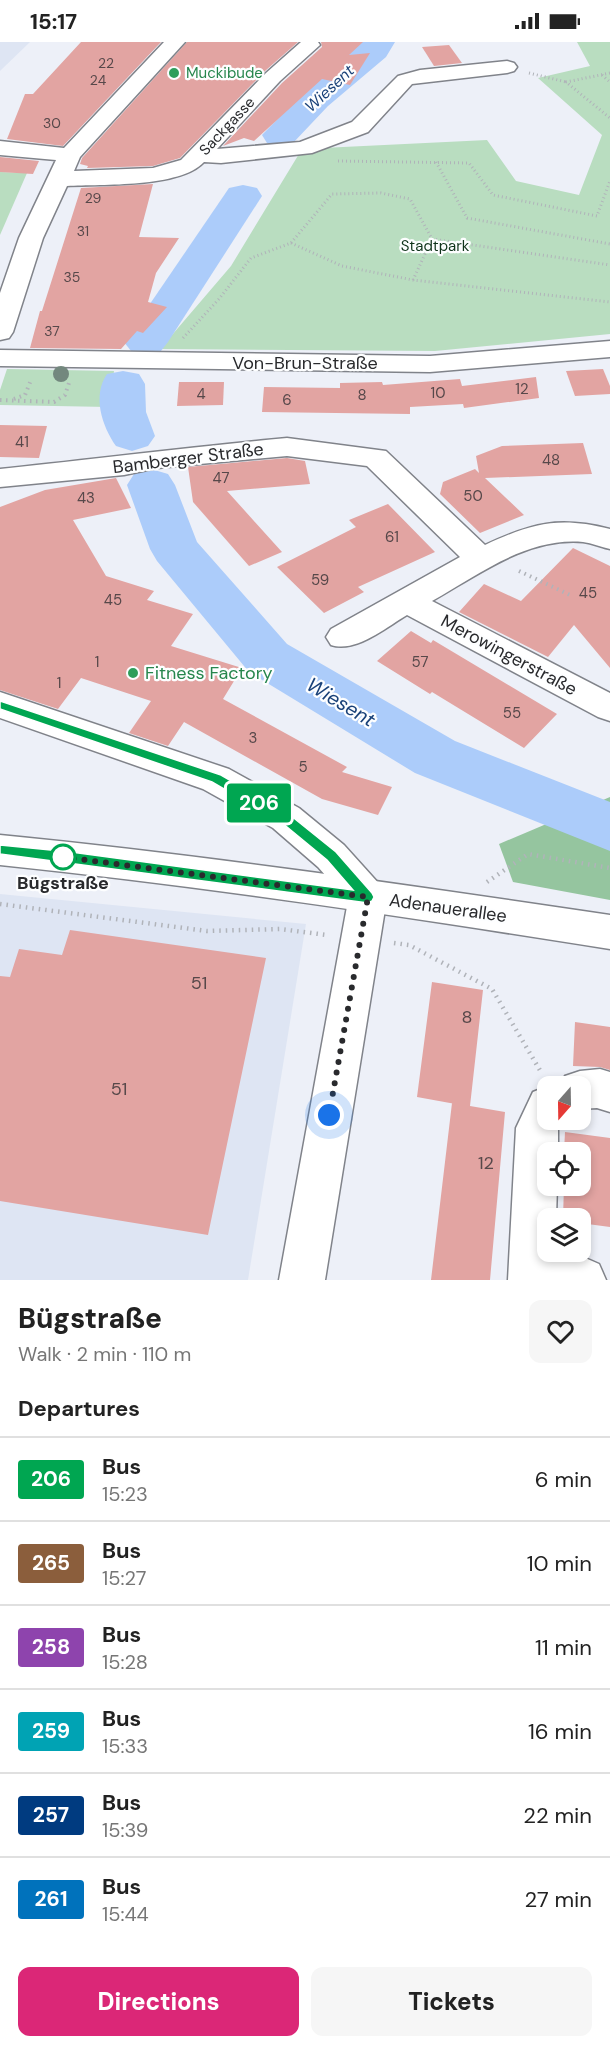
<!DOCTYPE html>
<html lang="en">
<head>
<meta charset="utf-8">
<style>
	:root { --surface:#fff; --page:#f6f6f6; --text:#222; --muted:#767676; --line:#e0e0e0; --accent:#db2777 }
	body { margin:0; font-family:"DM Sans",sans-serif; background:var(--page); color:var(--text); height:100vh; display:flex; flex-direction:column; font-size:22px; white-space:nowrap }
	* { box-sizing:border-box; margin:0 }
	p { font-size:20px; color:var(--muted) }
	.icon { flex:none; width:33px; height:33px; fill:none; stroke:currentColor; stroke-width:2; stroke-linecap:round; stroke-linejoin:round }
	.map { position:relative; height:1238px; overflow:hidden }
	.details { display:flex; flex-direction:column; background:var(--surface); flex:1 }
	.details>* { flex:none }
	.badge { padding:0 12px; border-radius:4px; font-size:21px; line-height:39px }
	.needle { width:39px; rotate:200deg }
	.tools { position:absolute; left:537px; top:1034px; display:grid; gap:12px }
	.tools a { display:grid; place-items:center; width:54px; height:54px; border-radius:12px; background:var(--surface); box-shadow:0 3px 9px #0003; font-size:30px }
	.you { position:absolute; width:30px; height:30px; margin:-15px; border:4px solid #fff; border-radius:50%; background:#1a73e8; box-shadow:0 0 0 9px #1a73e833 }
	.map>.badge { position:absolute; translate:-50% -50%; box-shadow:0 0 0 3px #fff }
	h2 { padding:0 18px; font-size:22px; line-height:54px }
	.round { display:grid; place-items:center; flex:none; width:63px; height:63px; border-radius:12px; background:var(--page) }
	.headline { display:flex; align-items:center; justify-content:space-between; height:102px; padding:0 18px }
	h1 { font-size:28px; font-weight:800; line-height:45px }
	.primary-button { display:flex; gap:12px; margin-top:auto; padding:12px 18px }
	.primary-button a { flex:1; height:69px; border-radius:12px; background:var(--accent); color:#fff; font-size:24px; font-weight:800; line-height:69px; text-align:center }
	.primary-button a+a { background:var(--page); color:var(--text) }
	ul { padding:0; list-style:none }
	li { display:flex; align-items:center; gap:18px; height:84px; padding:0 18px; border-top:2px solid var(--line) }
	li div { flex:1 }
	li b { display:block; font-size:22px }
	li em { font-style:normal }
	li .badge { min-width:66px; font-weight:700; text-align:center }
	.status { display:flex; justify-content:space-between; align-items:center; height:42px; padding:0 30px; background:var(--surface); direction:ltr }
	.status svg { height:16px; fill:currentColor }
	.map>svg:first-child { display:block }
</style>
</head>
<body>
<div class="status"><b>15:17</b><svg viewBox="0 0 49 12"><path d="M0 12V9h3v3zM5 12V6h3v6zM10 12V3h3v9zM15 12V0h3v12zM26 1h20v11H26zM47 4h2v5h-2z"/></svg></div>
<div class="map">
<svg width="610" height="1238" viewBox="0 0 610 1238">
	<rect width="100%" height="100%" fill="#edf0f8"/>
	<g fill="#dee5f3">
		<polygon points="0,0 30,0 0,29"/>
		<polygon points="0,852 306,882 248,1238 0,1238"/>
	</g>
	<g fill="#b9ddc0">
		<polygon points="577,0 610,0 610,292 435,309 160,307 231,224 302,107 487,98 516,139 579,153 602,93 538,36 590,24"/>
		<polygon points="0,130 27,131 0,193"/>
		<polygon points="7,327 114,329 109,365 0,363 0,348"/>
	</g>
	<polygon fill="#95c59f" points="610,755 610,858 513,840 499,802"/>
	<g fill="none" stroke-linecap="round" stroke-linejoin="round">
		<g fill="#acccfa" fill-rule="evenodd">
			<polygon points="361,0 395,0 386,15 328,64 293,101 280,104 267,101 262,93 304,50"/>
			<polygon points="243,143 257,146 262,154 168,300 161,309 146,313 131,309 124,300 229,146"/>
			<path d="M123,329L139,332L145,342L146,370L155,394L148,404L132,409L116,404C102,384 92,354 107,332Z"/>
			<polygon points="151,427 168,432 175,443 197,500 287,602 455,699 610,760 610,809 415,731 249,630 157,519 150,507 127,443 134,432"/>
		</g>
	</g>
	<g fill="#e2a4a2">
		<polygon points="81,0 161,0 63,104 7,97 25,52 33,52"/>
		<polygon points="187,0 298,0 265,29 180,116 153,124 87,126 88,124 80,122 82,116"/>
		<polygon points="321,0 363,0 349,13 370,11 350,43 322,37 254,99 244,96 223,104 282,41 322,5"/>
		<polygon points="449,3 462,21 434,24 422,5"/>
		<polygon points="0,115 39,119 33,132 0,130"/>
		<polygon points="153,142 139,195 179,196 156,231 148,260 167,265 143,291 137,289 121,307 30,306 40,269 42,269 81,146"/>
		<polygon points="603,327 610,344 610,352 575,354 566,329"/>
		<polygon points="536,335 539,356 464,366 463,362 410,365 410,372 262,370 264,345 340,346 340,341 382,340 383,343 460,337 462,344"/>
		<polygon points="179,340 224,340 223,363 177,364"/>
		<polygon points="0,383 47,384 39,416 0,415"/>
		<polygon points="583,401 592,432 485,436 524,473 480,491 440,452 443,440 475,427 479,431 476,414 502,404"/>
		<polygon points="287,416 305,419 310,442 227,449 282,510 249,524 193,460 188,425"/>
		<polygon points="116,436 131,466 73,478 106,534 154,549 147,558 193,572 171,604 242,626 223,657 347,725 342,730 392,745 378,773 322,757 184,680 168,704 129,691 151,659 81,636 58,667 0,648 0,465 45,448"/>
		<polygon points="388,462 435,510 358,545 364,550 324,571 277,525 356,485 349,478"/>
		<polygon points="573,506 610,524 610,626 574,583 548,615 459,570 484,542 521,559"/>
		<polygon points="411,589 431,601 433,598 557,672 524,706 432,650 430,652 377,619"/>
		<polygon points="70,888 266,916 208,1193 0,1159 0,934 10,935 19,907 62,913"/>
		<polygon points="432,940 483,948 470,1064 505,1070 490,1238 431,1238 452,1061 461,1063 417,1055"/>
		<polygon points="575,980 610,985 610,1028 600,1025 573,1024"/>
		<polygon points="565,1090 610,1096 610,1185 580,1181 580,1176 563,1176 564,1143 580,1143 580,1110 564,1110"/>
	</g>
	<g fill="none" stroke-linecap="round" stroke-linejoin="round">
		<g stroke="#80838a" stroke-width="3">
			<g id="minor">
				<path d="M164,0H185L80,115L74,129L153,126L181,118L266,31L301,0H318L320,3L280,39L217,107L300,100L352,80L398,34L420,28L507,19L514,21L517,25L514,29L507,31L412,42L368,90L312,111L221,121L204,120C180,146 102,142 67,144L43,196L13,290L9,296L0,298V251L19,196L56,118L0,113V99L64,106Z"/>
				<polygon points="610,299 610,315 430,330 0,324 0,308 430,314"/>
				<path d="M287,396L386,409L485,503C532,481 559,474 610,487V507C601,505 592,501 583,500C527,495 478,533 432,559L610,651V679L598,675L407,573C385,586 356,611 331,603L326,595L331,587L460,515L367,424L287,414L157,426L124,433L0,445V427C96,417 191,405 287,396Z"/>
				<polygon points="0,650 229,727 299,766 344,803 381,844 387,855 325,1238 279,1238 348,859 318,825 273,786 203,747 0,676"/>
				<polygon points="600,1027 610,1030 610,1070 597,1066 580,1067 580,1044 561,1044 565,1034 580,1029"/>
				<polygon points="548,1044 548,1077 563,1077 558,1087 558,1110 548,1110 548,1143 557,1143 556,1176 548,1176 548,1209 583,1215 599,1222 606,1238 508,1238 516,1086 533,1050"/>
			</g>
		</g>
		<g stroke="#80838a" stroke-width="3">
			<path id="major" d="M0,793C204,813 407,843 610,873V907C407,875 204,844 0,823Z"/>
		</g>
		<g stroke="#b0b3b9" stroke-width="3" stroke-dasharray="1 3" stroke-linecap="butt">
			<polyline points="529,31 566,40"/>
			<polyline points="610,31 566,40 610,76"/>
			<polyline points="602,33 610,40"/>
			<polyline points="338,119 469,121 493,153 597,174 610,139"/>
			<polyline points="436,120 467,176 610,202"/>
			<polyline points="291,201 342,224 413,238 610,260"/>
			<polyline points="413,238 432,197"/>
			<polyline points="183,296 219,257 251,216 291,201 332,152 381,151 410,157 432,197 610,223"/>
		</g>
		<g stroke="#b0b3b9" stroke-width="4" stroke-dasharray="1.5 4.5" stroke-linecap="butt">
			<polyline points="14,357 25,353 31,338"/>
			<polyline points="0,358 54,360 65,353 69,341"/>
			<polyline points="519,529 570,553"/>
		</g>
		<g stroke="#b0b3b9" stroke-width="4.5" stroke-dasharray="1.5 5" stroke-linecap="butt">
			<polyline points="487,840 528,812 610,826"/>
			<polyline points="0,862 207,889 280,887 327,893"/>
			<polyline points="394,901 409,903 492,947 541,1030"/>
		</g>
		<use href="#minor" fill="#fff" fill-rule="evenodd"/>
		<use href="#major" fill="#fff" fill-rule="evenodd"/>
	</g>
	<circle fill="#73887e" cx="61" cy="332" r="8"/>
	<polygon fill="#00a651" stroke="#fff" stroke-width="1.5" points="0,659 221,733 290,773 336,810 372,851 374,855 372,859 368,861 0,812 0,803 71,810 353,848 327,818 281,780 212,740 0,667"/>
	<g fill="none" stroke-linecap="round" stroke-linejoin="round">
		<polyline stroke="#292a2d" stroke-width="6" stroke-dasharray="0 10.8" points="63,815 368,855 329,1073"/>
	</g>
	<g fill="#2e9e5b" stroke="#fdfeff" stroke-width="2">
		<circle cx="174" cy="31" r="6"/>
		<circle cx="133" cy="631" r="6"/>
	</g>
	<circle fill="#fff" stroke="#00a651" stroke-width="3" cx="63" cy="815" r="12"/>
	<g text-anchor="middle" stroke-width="4.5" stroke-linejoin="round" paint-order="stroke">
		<g font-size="14" fill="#57484a">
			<text x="106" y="26">22</text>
			<text x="98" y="43">24</text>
			<text x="52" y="86">30</text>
			<text x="93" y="161">29</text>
			<text x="83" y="194">31</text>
			<text x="72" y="240">35</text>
			<text x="52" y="294">37</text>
		</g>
		<g font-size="15" fill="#27864d" stroke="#fdfeff" text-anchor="start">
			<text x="186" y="36">Muckibude</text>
		</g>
		<g font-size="15" fill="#292a2d" stroke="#fdfeff">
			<text transform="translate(227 84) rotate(-47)" y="5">Sackgasse</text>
		</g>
		<g font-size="15" fill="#0f331a" stroke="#fdfeff">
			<text x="435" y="209">Stadtpark</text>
		</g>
		<g font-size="15" fill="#57484a">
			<text x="522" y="352">12</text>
			<text x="438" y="356">10</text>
			<text x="201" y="357">4</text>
			<text x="362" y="358">8</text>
			<text x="287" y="363">6</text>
			<text x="22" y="405">41</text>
			<text x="551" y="423">48</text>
			<text x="221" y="441">47</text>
			<text x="473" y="459">50</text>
			<text x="86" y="461">43</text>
			<text x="392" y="500">61</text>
			<text x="320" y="543">59</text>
			<text x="588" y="556">45</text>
			<text x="113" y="563">45</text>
			<text x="97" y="625">1</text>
			<text x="420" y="625">57</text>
			<text x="59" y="646">1</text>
			<text x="512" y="676">55</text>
			<text x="253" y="701">3</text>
			<text x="303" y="730">5</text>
		</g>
		<g font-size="16" font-style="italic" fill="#1a4279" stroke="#fdfeff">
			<text transform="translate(329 46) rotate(-43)" y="6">Wiesent</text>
		</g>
		<g font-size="18" fill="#292a2d" stroke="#fdfeff">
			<text x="305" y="327">Von-Brun-Straße</text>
			<text transform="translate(188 416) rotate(-7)" y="6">Bamberger Straße</text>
			<text transform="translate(509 613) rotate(28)" y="6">Merowingerstraße</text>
			<text transform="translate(448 866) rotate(8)" y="6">Adenauerallee</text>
		</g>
		<g font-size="18" fill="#27864d" stroke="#fdfeff" text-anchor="start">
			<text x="145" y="637">Fitness Factory</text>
		</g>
		<g font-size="18" font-weight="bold" fill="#292a2d" stroke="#fdfeff">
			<text x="63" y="847">Bügstraße</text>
		</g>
		<g font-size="18" fill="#57484a">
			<text x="199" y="947">51</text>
			<text x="467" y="981">8</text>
			<text x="119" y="1053">51</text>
			<text x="486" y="1127">12</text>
		</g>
		<g font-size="20" font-style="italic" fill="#1a4279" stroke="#fdfeff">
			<text transform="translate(341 660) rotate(31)" y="7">Wiesent</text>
		</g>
	</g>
</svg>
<div class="tools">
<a><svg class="needle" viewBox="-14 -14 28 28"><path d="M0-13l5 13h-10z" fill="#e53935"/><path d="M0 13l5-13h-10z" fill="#767676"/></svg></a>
<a><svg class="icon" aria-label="locate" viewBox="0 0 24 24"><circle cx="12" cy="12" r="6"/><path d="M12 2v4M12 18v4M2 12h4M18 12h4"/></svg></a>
<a><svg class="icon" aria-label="layers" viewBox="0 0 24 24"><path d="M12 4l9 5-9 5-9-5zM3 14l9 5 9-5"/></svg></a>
</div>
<div class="you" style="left:329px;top:1073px"></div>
<b class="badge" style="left:259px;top:761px;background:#00a651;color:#fff">206</b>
</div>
<section class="details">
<div class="headline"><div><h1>Bügstraße</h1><p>Walk · 2 min · 110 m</p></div><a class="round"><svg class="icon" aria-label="heart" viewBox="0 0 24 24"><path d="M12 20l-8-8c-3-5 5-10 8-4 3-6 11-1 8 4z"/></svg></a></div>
<h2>Departures</h2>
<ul>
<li><span class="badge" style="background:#00a651;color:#fff">206</span><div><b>Bus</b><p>15:23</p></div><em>6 min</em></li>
<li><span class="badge" style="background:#8b5e3c;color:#fff">265</span><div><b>Bus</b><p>15:27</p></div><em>10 min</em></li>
<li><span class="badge" style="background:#8e44ad;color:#fff">258</span><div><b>Bus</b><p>15:28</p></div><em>11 min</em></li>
<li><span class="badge" style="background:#00a3b4;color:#fff">259</span><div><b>Bus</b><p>15:33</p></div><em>16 min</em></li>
<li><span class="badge" style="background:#003b80;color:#fff">257</span><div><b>Bus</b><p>15:39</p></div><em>22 min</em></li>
<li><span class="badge" style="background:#0072bc;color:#fff">261</span><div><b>Bus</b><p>15:44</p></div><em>27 min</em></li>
</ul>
<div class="primary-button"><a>Directions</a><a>Tickets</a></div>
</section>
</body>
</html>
